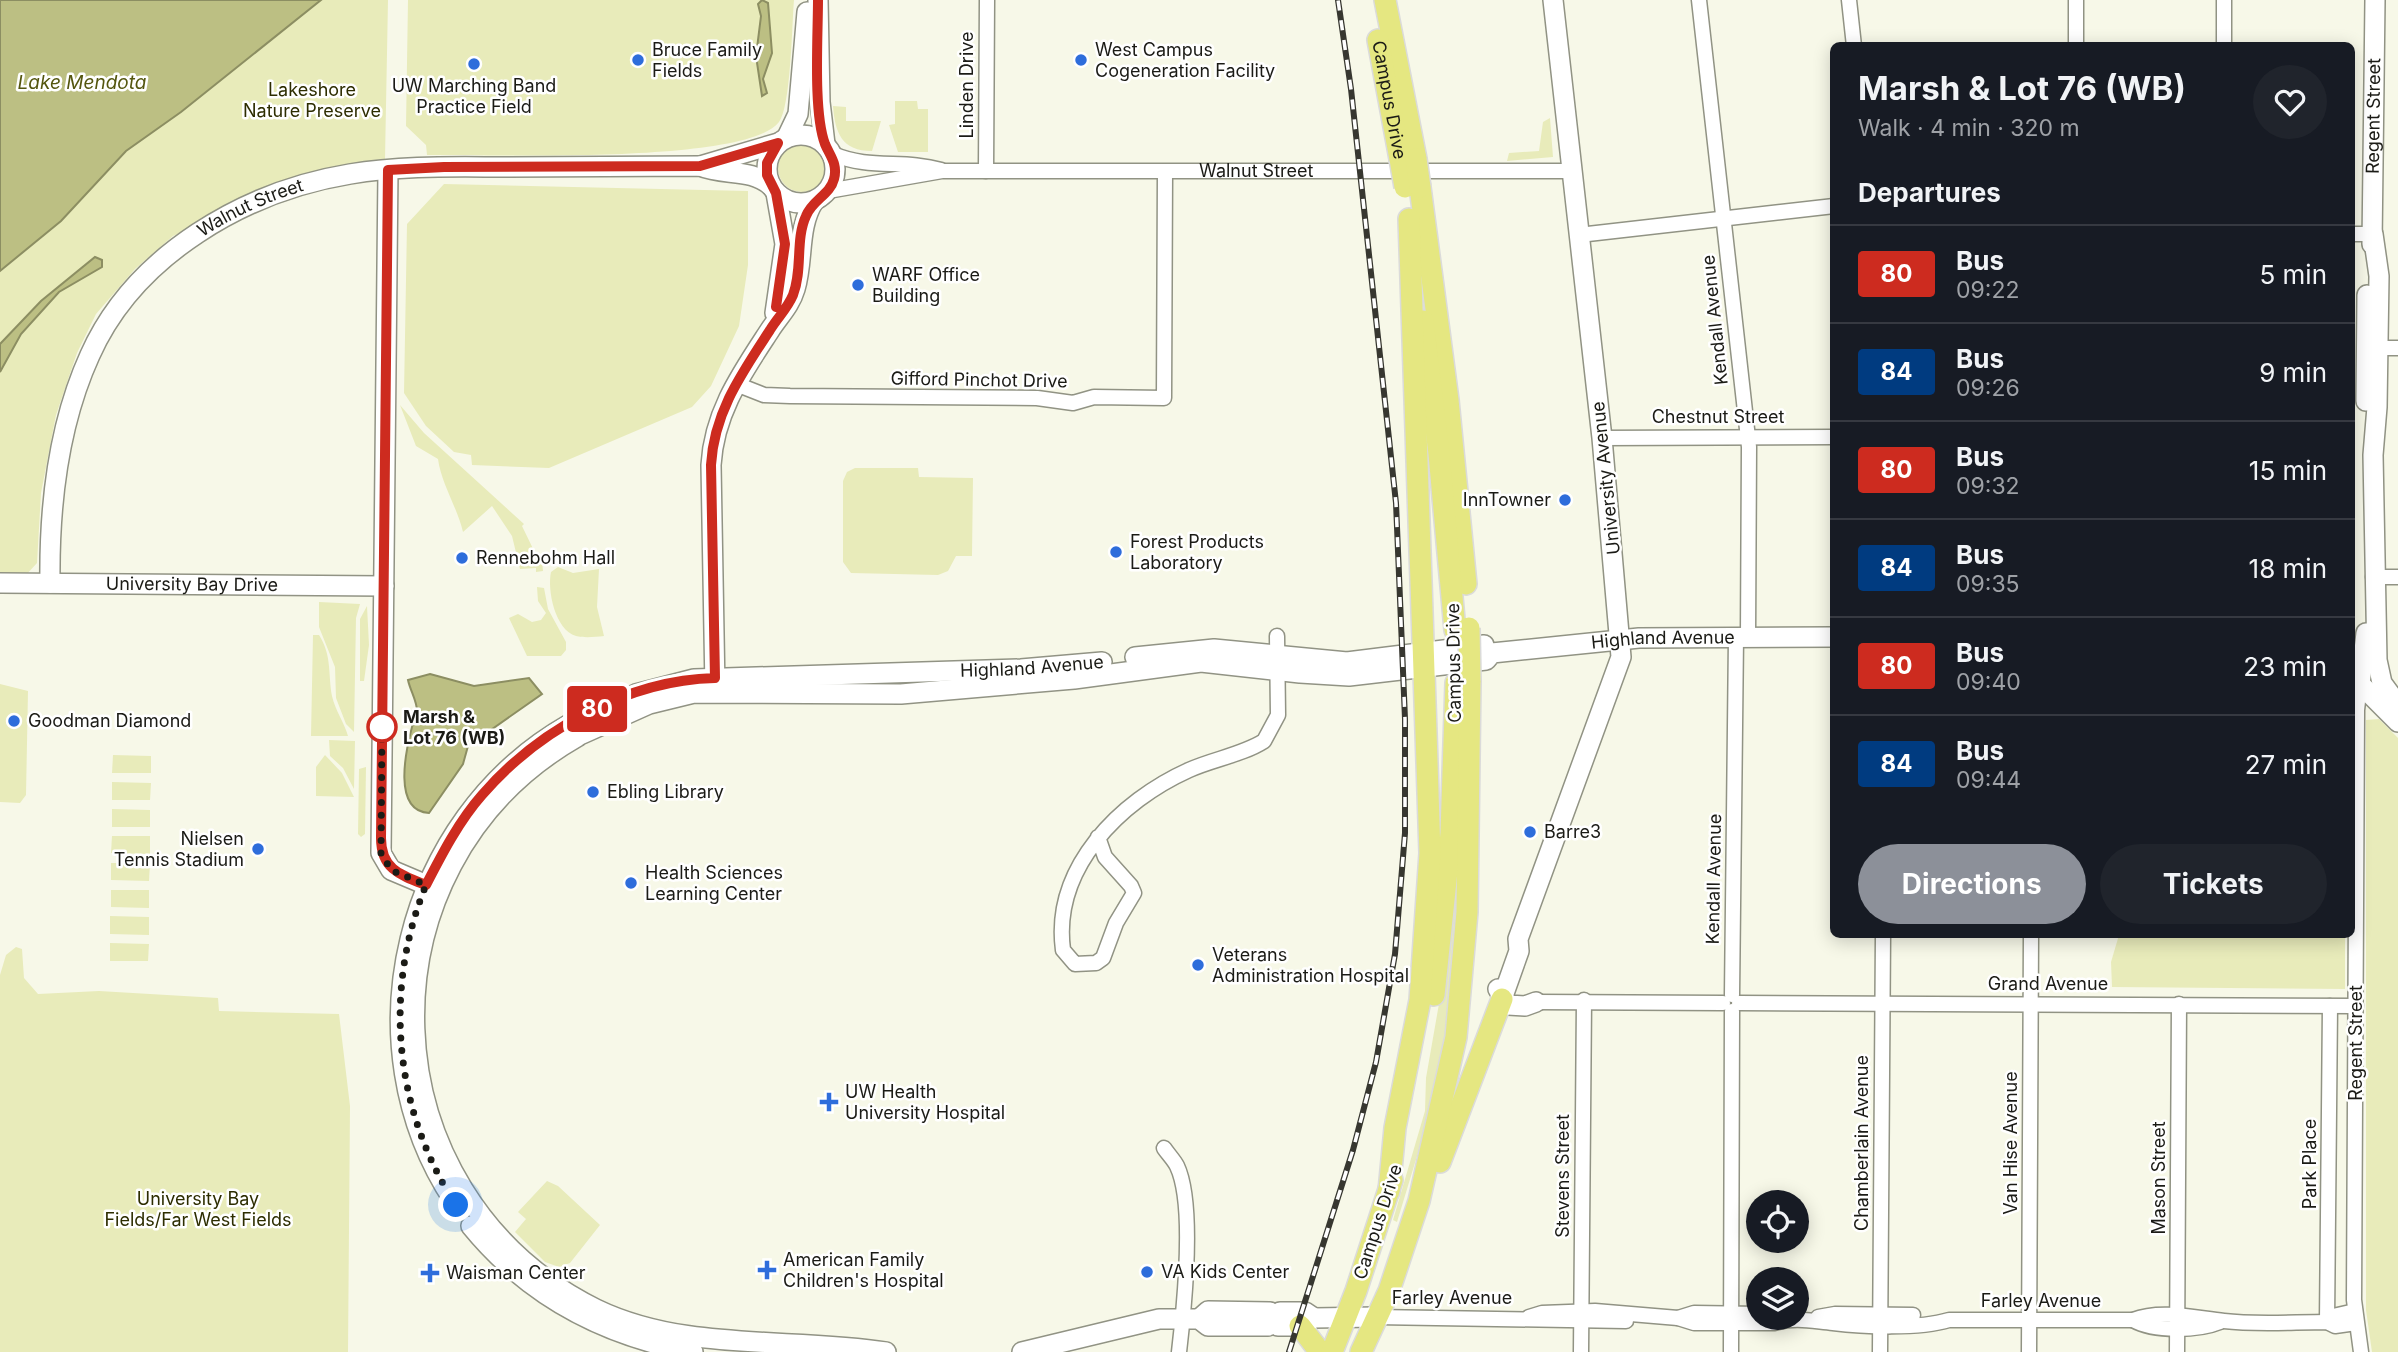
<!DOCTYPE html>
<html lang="en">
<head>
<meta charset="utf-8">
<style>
	:root { --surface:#171b24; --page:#20242c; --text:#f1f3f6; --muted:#9ea1a6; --line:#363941; --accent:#8c9099 }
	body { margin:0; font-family:Inter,sans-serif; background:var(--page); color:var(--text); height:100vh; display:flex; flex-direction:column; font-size:26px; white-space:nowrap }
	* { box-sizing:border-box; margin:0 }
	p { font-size:23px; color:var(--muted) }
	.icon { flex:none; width:38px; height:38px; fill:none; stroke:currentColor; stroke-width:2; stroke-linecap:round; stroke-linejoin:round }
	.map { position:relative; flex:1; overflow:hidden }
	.drawer { position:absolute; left:1830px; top:42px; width:525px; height:896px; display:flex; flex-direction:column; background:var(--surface); border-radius:10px; box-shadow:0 4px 18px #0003 }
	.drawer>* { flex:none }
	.badge { padding:0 14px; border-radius:5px; font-size:24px; line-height:46px }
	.tools { position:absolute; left:1746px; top:1190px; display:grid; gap:14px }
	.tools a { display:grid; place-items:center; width:63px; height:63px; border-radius:50%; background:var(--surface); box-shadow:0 4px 18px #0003; font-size:35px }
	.you { position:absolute; width:35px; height:35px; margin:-18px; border:5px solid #fff; border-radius:50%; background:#1a73e8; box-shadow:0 0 0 10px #1a73e833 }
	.map>.badge { position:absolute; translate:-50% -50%; box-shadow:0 0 0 4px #fff }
	h2 { padding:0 28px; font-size:26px; line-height:63px }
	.round { display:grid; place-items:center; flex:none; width:74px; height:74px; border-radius:37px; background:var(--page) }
	.summary { display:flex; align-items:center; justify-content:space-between; height:119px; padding:0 28px }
	h1 { font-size:33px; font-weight:700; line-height:52px }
	.action { display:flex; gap:14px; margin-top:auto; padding:14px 28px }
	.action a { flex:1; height:80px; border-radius:42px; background:var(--accent); color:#fff; font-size:28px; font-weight:700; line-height:80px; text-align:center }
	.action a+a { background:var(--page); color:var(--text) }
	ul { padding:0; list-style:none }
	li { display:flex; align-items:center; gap:21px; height:98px; padding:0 28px; border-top:2px solid var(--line) }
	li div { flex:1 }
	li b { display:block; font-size:26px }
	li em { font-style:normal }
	li .badge { min-width:77px; font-weight:700; text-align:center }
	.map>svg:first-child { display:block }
</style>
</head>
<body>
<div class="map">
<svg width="2398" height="1352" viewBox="0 0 2398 1352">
	<rect width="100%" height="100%" fill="#f7f8e8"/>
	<g fill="#e8ebba">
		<polygon points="321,0 388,0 385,159 315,175 173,236 135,269 96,314 77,353 56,415 41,493 37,563 26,575 0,575 0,271 61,221 125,151 181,112"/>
		<path d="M408,0H794C792,23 791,107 779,122C746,165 488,154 427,155L426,145L406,126Z"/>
		<polygon points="895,101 917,101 918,109 928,109 928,152 898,152 889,125 895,124"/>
		<path d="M833,106L846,107V121H881L872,151C842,151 835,133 833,106Z"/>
		<polygon points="1550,118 1553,157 1507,161 1509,153 1539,151 1543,122"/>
		<circle cx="802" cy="168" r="24"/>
		<polygon points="444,184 748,191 748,265 739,326 711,386 692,407 549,468 472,465 471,455 454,452 426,426 404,393 407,224"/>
		<path d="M400,405L424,433L524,524L522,526L538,559L542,560L543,571L536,572V568L520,569L512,536L492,506L463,532C458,509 441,483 438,459L416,446Z"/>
		<polygon points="855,468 918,468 919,477 973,478 972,556 956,556 948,571 938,575 851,573 843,562 843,481 847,472"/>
		<path d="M558,567L573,573L599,569L597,607L604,636C595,637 584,638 576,636C555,630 547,590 551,572Z"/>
		<polygon points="537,587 544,588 548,609 566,642 566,650 561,656 527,656 509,618 518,614 532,622 541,620 546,613 538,601"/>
		<polygon points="319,602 360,604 356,618 354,732 346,724 336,698 335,667 319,627"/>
		<polygon points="367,606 369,645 364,681 360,681 360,619"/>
		<path d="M313,635H319C332,655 328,674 332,696C335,710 345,724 348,736H311Z"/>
		<polygon points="0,684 28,691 26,795 20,803 0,802"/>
		<polygon points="2379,719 2398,738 2398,1352 2372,1352 2366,1310 2366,720"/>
		<polygon points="329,740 355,741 354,789 343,768 330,756"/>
		<polygon points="113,755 151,756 151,773 112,773"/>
		<polygon points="325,755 342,773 354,797 316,796 316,767"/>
		<polygon points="366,767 365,834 361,837 358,834 359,769"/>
		<polygon points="112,782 151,783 150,800 112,800"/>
		<polygon points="112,809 150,810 150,827 112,827"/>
		<polygon points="1459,815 1461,896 1442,1074 1397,1222 1393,1220 1425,1111 1426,1078 1444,975"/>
		<polygon points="112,836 150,836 150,854 111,853"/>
		<polygon points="111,863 150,863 149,881 111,880"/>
		<polygon points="111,890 149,890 149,908 111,907"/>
		<polygon points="110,916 149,917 149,935 110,934"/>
		<polygon points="2119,935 2345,935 2345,989 2112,987 2111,962"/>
		<polygon points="110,943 149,944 148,961 110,961"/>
		<polygon points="16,947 22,949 24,978 38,994 99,991 218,998 219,1011 339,1014 350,1106 348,1352 0,1352 0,975 6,955"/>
		<polygon points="547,1181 558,1186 600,1225 570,1263 559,1267 545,1262 515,1232 526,1219 518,1212"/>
	</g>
	<g fill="#bcbf83" stroke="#8c8e62" stroke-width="2">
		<polygon points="0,0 321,0 181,112 126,151 61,221 0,271"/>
		<polygon points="762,0 768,3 772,53 763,79 767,93 762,96 756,56 761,16 758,4"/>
		<polygon points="95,257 102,260 102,267 59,292 21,334 0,372 0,344 41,301"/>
		<path d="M430,674L474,686L529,678L542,694L468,746L463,764L429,813C392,811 406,750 412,727C413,723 417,716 417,711C417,701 410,690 408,680Z"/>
	</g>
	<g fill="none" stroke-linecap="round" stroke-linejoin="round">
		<g stroke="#919384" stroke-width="17">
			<g id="street">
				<polyline points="1699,0 1749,447 1748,637"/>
				<polyline points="1849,0 1854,46"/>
				<polyline points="2076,46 2076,0"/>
				<polyline points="2224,46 2224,0"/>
				<path d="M833,154C870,170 904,159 941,170"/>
				<polyline points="986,171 987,0"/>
				<path id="s1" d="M828,191L942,171H1571"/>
				<polyline points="2352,234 2373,234"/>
				<polyline points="1579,235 1834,206"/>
				<polyline points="2369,348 2398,348"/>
				<polyline points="736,384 764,395 790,396 1037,398 1073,403 1094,397 1164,398 1165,172"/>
				<polyline points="1602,438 1834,437"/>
				<polyline points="2373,577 2398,577"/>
				<polyline points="2360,684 2357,710 2354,1300 2361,1352"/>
				<path d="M1098,837L1105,857L1131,886L1134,893L1116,923L1103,958L1096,963L1075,964L1063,950C1052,868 1120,801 1189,770C1213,759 1242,755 1264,741L1278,715L1277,636"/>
				<polyline points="1732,995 1736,637"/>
				<polyline points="1536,1002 1723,1003"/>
				<polyline points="1739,1003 2356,1006"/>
				<path d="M1164,1148C1168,1154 1174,1160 1177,1166C1195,1204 1184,1309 1179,1352"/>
				<polyline points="1376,1317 1626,1321"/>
				<path d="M1529,1317L1542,1313L1595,1311L1678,1318L1694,1323H1774C1796,1317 1811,1321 1833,1323C1864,1327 1920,1329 1949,1320H2133C2161,1309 2195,1318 2224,1321C2257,1325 2293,1322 2327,1322L2335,1326L2356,1323"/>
				<polyline points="1818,1317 1835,1314 1913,1315"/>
				<polyline points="1678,1318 1694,1313 1759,1314"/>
				<path d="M2133,1320C2154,1332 2198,1331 2220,1322"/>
				<polyline points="2327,1322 2330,1006"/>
				<polyline points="2327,1322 2333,1316 2355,1311"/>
				<polyline points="1581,1352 1584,1000"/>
				<polyline points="1731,1352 1732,1011"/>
				<polyline points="1880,1352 1883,934"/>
				<polyline points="2029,1352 2031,934"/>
				<polyline points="2177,1352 2179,1004"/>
			</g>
		</g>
		<g stroke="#919384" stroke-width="22">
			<g id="secondary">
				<polyline points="818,0 820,102 825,144"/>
				<circle cx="801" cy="169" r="34"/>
				<polyline points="787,137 798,114 807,12"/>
				<polyline points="700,166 778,143"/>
				<polyline points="388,170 381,853 391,870 436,889"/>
				<polyline points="2373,234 2379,276 2377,407 2373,455 2377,660 2382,683 2398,705"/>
				<path id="s2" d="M2372,244L2375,0"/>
				<polyline points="775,313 785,244 776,193"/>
				<polyline points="2366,401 2367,295"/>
				<path id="s3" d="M0,583L384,586"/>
				<path id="s4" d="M50,583C49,507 58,425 90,355C135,254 246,191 350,174C403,165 457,167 509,167C573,167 637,166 700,166C724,176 751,168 771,186"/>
				<polyline points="1135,657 1214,649 1347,662 1484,645"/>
				<polyline points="2352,676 2398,722"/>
				<polyline points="2360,684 2366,633"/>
				<path d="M715,689L711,465C714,412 742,373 770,330C779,316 790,306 795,289C804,259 797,228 814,201"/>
				<path id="s5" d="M573,722L636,694L694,679L1021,669L1102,662"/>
				<path id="s6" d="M582,734L649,704L694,693L901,694L1074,679L1201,662L1300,673L1349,676L1486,660L1492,653L1639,638L1834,637"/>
				<path d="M577,737C351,866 364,1195 596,1309C685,1352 791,1337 886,1352"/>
				<polyline points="1498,989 1508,1005 1525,1006 1536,1002"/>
				<polyline points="1502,999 1519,951 1518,939 1621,657 1602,438 1553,0"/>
				<path d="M454,1201C349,1043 404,819 568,725"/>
				<path d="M471,1226C529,1297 604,1336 693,1352"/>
				<polyline points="1280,1312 1305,1312 1314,1318"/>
				<polyline points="1199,1319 1208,1311 1270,1312"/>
				<polyline points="1278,1326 1300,1326 1314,1318 1376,1317"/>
				<polyline points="1022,1352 1159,1319 1199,1319 1208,1326 1268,1326"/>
			</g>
		</g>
		<g stroke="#dbdbda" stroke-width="24">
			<g id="primary">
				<polyline points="1385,0 1416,159"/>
				<path id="s7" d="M1378,40L1400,159"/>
				<polyline points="1420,187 1448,400 1466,584"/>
				<polyline points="1423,321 1439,454 1455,630"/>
				<polyline points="1434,995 1451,833 1456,683"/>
				<polyline points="1440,1162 1502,999"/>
				<polyline points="1389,1191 1395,1128 1420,1000 1430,853 1409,219"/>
				<polyline points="1300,1326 1320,1352"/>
				<polyline points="1332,1352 1356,1291 1392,1180"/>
				<polyline points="1361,1352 1389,1291 1419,1201 1456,1037 1467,912 1470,681"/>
			</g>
		</g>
		<use href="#street" stroke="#fff" stroke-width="14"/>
		<use href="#secondary" stroke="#fff" stroke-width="19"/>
		<use href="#primary" stroke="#e5e781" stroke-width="21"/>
		<g stroke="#373730" stroke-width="6">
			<polyline id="rail" points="1289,1352 1353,1150 1376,1062 1395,954 1405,833 1405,719 1396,503 1351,89 1338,0"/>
		</g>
		<use href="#rail" stroke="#fff" stroke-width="3.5" stroke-dasharray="10" stroke-linecap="butt"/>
		<g stroke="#dbdbda" stroke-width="24" stroke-linecap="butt">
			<g id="primary-bridge">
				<polyline points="1400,159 1405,187"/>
				<polyline points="1416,159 1420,187"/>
				<polyline points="1469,628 1470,681"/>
			</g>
		</g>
		<use href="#primary-bridge" stroke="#e5e781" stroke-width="21"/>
	</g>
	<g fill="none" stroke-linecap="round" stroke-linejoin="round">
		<g stroke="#fff" stroke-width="16">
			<path id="line" d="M776,307L785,244L776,193L767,175V163L778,143L700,166L444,167L388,170L381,838C381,869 400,875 426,885C442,854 459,821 482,795C538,730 628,680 715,678L711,465C714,412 742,373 770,330C778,317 787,309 793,295C803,269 795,240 806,216C812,200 830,195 834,179C838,164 830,156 825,144C813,112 818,36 818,0"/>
		</g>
		<use href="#line" stroke="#cd2b1f" stroke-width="10"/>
		<path stroke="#1b1b16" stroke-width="7" stroke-dasharray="0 12.6" d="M382,727L381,853L391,870L426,885C383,990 394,1110 456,1205"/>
	</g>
	<g fill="#2e6ddb" stroke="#fff" stroke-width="2.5">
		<circle cx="638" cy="60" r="7"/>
		<circle cx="1081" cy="60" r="7"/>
		<circle cx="474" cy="64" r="7"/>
		<circle cx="858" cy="285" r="7"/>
		<circle cx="1565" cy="500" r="7"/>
		<circle cx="1116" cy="552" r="7"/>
		<circle cx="462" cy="558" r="7"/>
		<circle cx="14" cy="721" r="7"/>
		<circle cx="593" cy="792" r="7"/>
		<circle cx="1530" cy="832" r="7"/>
		<circle cx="258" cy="849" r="7"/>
		<circle cx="631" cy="883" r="7"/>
		<circle cx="1198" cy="965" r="7"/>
		<path d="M825.5 1091.5h7v7h7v7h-7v7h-7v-7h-7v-7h7z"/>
		<path d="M763.5 1259.5h7v7h7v7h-7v7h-7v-7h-7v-7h7z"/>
		<circle cx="1147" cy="1272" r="7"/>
		<path d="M426.5 1262.5h7v7h7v7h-7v7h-7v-7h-7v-7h7z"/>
	</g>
	<circle fill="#fff" stroke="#cd2b1f" stroke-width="3.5" cx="382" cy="727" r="14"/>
	<g text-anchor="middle" stroke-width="5" stroke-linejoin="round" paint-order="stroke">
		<g font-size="18" fill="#1b1b16" stroke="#fff" text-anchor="start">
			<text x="652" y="56">Bruce Family<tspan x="652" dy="21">Fields</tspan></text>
			<text x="1095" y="56">West Campus<tspan x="1095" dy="21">Cogeneration Facility</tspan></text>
			<text x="474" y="92" text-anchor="middle">UW Marching Band<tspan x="474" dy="21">Practice Field</tspan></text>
			<text x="872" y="281">WARF Office<tspan x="872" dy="21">Building</tspan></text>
			<text x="1551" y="506" text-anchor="end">InnTowner</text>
			<text x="1130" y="548">Forest Products<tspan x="1130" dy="21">Laboratory</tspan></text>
			<text x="476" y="564">Rennebohm Hall</text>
			<text x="28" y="727">Goodman Diamond</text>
			<text x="607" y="798">Ebling Library</text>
			<text x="1544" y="838">Barre3</text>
			<text x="244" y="845" text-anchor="end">Nielsen<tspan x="244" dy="21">Tennis Stadium</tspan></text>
			<text x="645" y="879">Health Sciences<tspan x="645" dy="21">Learning Center</tspan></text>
			<text x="1212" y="961">Veterans<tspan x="1212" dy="21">Administration Hospital</tspan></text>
			<text x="845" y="1098">UW Health<tspan x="845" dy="21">University Hospital</tspan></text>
			<text x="783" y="1266">American Family<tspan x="783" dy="21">Children's Hospital</tspan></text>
			<text x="1161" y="1278">VA Kids Center</text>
			<text x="446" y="1279">Waisman Center</text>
		</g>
		<g font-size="18" fill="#1b1b16" stroke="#fff">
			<text transform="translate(967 85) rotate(-90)" y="6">Linden Drive</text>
			<text dy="6" stroke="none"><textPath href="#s7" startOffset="61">Campus Drive</textPath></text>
			<text dy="6" stroke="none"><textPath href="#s2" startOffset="128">Regent Street</textPath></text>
			<text dy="6" stroke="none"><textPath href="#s1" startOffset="430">Walnut Street</textPath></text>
			<text dy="6" stroke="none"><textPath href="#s4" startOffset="457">Walnut Street</textPath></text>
			<text transform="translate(1715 320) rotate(-96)" y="6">Kendall Avenue</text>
			<text transform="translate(979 380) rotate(1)" y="6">Gifford Pinchot Drive</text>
			<text x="1718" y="423">Chestnut Street</text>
			<text transform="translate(1606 478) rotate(-96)" y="6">University Avenue</text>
			<text dy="6" stroke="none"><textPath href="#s3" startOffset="192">University Bay Drive</textPath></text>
			<text dy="6" stroke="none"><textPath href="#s6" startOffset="1096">Highland Avenue</textPath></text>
			<text transform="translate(1454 663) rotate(-91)" y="6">Campus Drive</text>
			<text dy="6" stroke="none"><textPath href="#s5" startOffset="467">Highland Avenue</textPath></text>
			<text transform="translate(1714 879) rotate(-89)" y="6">Kendall Avenue</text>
			<text x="2048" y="990">Grand Avenue</text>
			<text transform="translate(2356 1043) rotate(-90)" y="6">Regent Street</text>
			<text transform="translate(1862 1143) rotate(-90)" y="6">Chamberlain Avenue</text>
			<text transform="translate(2011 1143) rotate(-90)" y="6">Van Hise Avenue</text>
			<text transform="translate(2310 1164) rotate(-90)" y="6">Park Place</text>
			<text transform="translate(1563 1176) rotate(-90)" y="6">Stevens Street</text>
			<text transform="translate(2159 1178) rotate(-90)" y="6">Mason Street</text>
			<text transform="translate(1378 1222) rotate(-72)" y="6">Campus Drive</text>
			<text x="1452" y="1304">Farley Avenue</text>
			<text x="2041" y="1307">Farley Avenue</text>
		</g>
		<g font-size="18" fill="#2d2d00" stroke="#fff">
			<text x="312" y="96">Lakeshore<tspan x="312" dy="21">Nature Preserve</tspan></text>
			<text x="198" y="1205">University Bay<tspan x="198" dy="21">Fields/Far West Fields</tspan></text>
		</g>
		<g font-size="18" font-weight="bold" fill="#1b1b16" stroke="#fff" text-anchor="start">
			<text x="403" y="723">Marsh &amp;<tspan x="403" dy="21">Lot 76 (WB)</tspan></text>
		</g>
		<g font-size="19" font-style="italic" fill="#54560f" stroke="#fff">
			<text x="82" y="89">Lake Mendota</text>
		</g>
	</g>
</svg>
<div class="tools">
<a><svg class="icon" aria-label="locate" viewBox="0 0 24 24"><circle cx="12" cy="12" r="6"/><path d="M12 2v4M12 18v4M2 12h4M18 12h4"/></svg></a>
<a><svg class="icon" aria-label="layers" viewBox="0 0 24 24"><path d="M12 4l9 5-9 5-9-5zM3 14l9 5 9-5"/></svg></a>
</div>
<div class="you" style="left:456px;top:1205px"></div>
<b class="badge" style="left:597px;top:709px;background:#cd2b1f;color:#fff">80</b>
<section class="drawer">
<div class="summary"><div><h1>Marsh &amp; Lot 76 (WB)</h1><p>Walk · 4 min · 320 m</p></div><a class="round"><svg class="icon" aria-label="heart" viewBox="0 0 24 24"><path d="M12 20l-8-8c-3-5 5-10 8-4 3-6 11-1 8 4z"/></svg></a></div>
<h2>Departures</h2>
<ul>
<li><span class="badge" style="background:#cd2b1f;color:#fff">80</span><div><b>Bus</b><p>09:22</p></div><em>5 min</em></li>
<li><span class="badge" style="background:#003b80;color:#fff">84</span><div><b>Bus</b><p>09:26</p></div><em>9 min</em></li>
<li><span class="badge" style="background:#cd2b1f;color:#fff">80</span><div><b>Bus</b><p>09:32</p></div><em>15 min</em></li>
<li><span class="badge" style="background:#003b80;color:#fff">84</span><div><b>Bus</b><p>09:35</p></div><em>18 min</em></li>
<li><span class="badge" style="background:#cd2b1f;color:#fff">80</span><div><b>Bus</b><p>09:40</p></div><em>23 min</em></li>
<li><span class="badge" style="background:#003b80;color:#fff">84</span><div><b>Bus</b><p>09:44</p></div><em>27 min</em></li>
</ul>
<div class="action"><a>Directions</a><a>Tickets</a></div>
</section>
</div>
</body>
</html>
